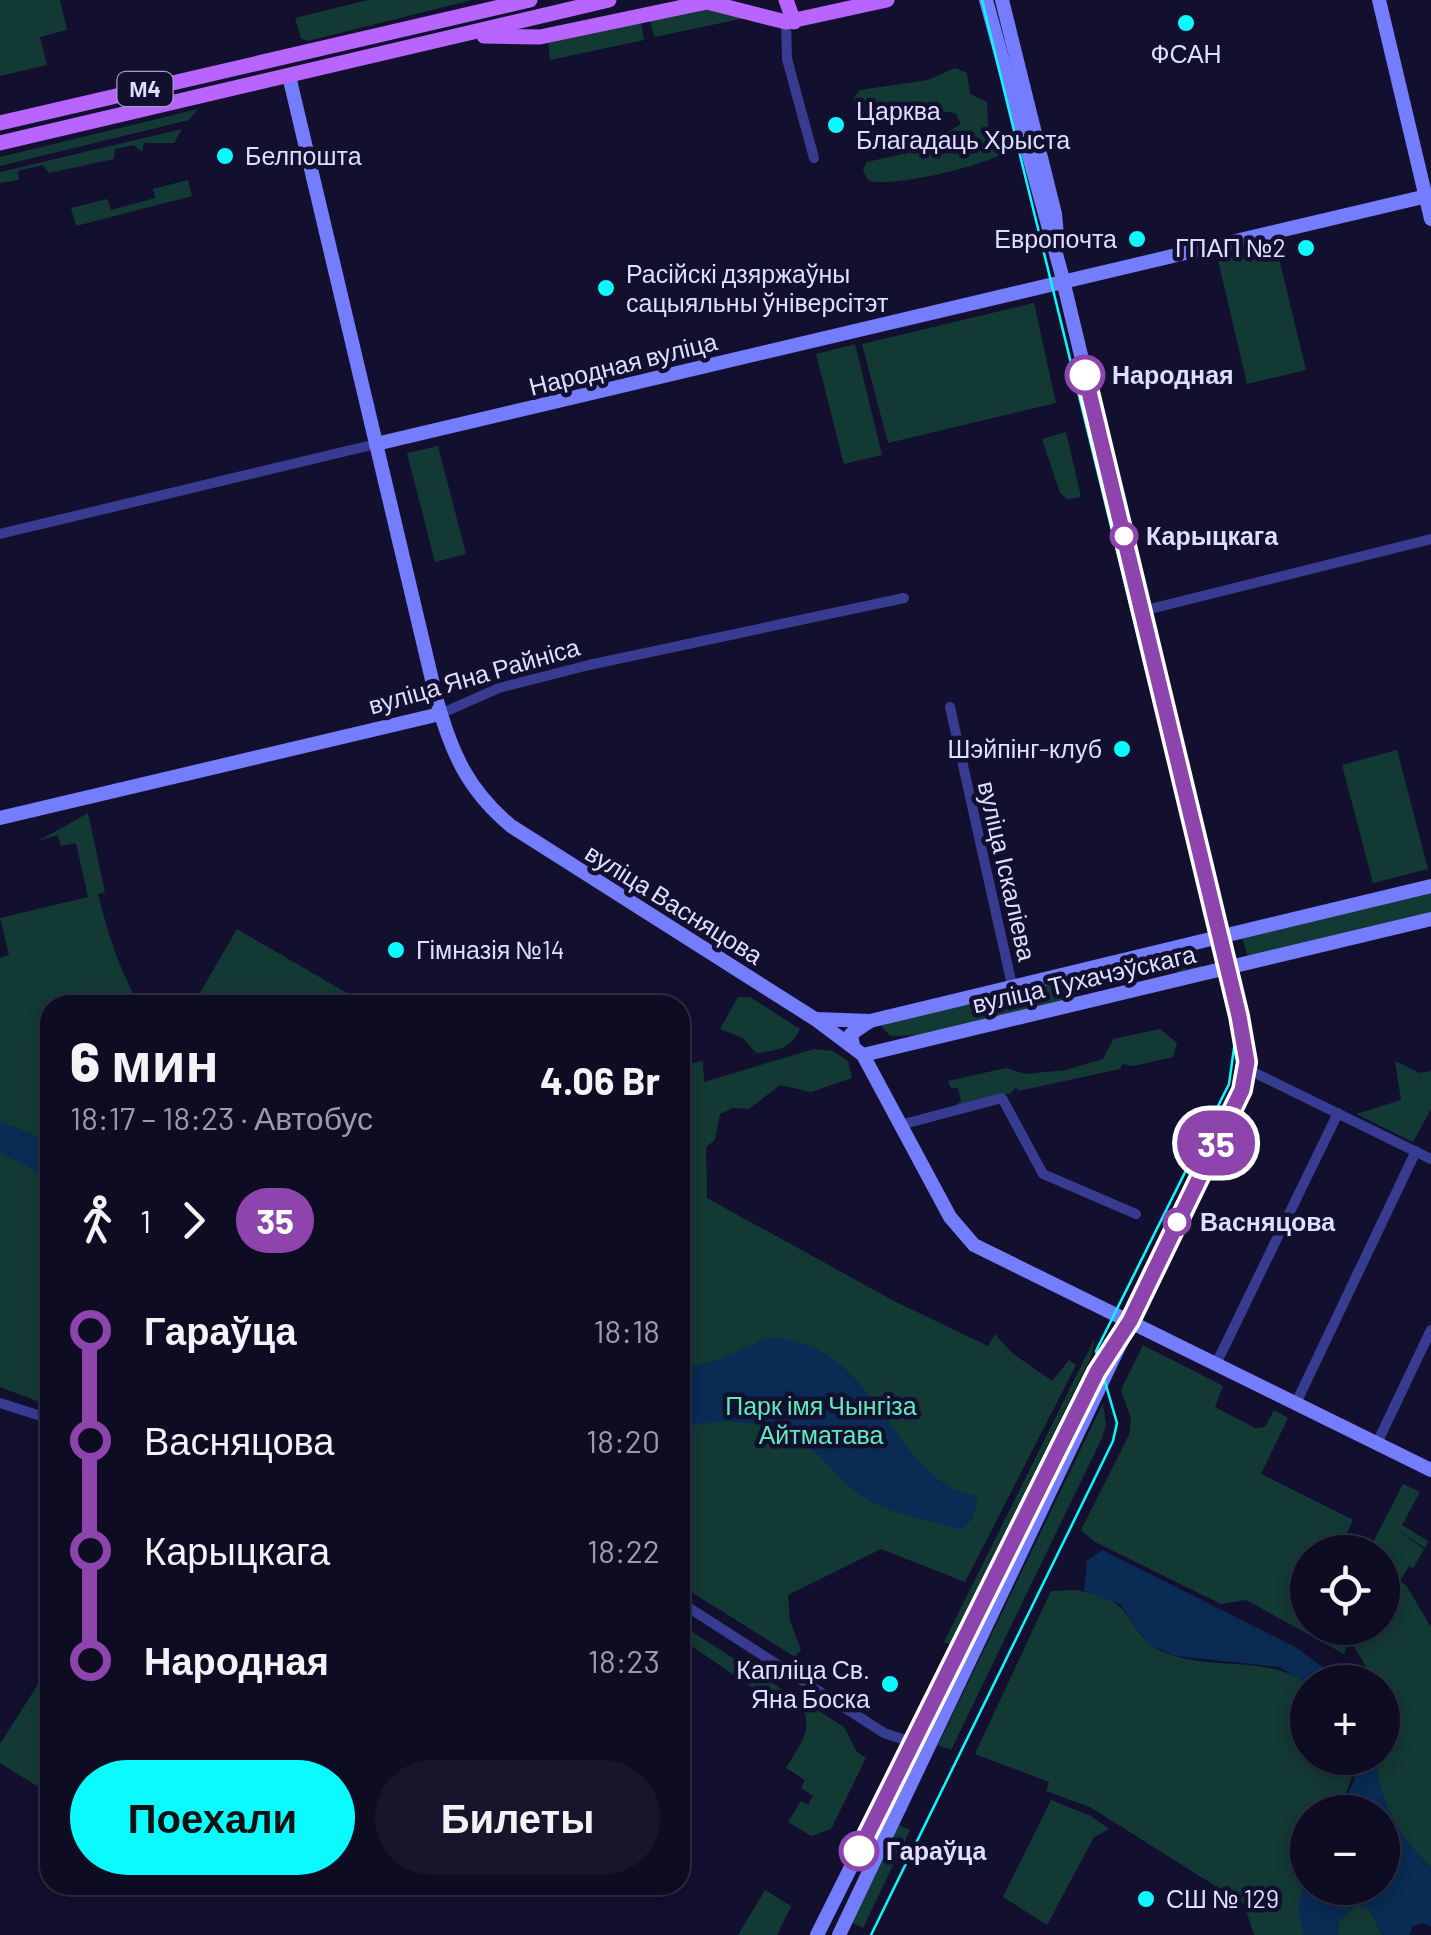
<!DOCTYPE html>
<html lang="ru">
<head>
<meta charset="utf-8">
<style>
	:root { --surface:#0e0c23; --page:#17152b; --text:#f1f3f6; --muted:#9b9ba6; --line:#2e2c41; --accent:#0afbff }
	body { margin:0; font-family:Barlow,sans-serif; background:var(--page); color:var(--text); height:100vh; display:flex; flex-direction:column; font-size:38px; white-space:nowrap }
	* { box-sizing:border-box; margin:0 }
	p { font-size:32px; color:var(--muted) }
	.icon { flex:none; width:55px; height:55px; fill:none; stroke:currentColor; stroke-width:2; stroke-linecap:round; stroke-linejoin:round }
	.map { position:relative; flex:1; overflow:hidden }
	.panel { position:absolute; left:40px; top:995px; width:650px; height:900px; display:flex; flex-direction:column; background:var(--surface); border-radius:30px; box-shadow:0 5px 15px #0003,0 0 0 2px var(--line) }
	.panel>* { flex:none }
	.badge { padding:0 20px; border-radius:32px; font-size:35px; line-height:65px }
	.buttons { position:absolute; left:1290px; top:1535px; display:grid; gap:20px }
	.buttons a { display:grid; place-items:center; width:110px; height:110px; border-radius:50%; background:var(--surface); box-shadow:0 5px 15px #0003,0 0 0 2px var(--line); font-size:50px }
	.map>.badge { position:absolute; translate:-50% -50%; box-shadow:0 0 0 5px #fff }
	.legs { display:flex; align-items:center; gap:15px; height:110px; padding:0 30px; font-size:32px }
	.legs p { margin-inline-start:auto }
	.summary { display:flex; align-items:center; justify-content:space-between; height:170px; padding:0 30px }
	h1 { font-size:55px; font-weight:800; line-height:75px }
	.button { display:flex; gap:20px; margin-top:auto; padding:20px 30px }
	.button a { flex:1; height:115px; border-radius:60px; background:var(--accent); color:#111; font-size:40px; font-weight:800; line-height:115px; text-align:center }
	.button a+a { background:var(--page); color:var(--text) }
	ul { padding:0 30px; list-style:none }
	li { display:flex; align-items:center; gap:35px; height:110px; font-size:38px }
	li i { display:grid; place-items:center; width:15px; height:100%; margin:0 12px; background:currentColor }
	li i::after { content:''; width:25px; height:25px; margin:-12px; border:8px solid; border-radius:50%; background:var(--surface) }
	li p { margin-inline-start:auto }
	li:first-child i { background:linear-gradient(#0000 50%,currentColor 0) }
	li:last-child i { background:linear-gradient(currentColor 50%,#0000 0) }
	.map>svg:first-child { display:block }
</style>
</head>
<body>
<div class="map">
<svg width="1431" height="1935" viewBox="0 0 1431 1935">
	<rect width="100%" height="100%" fill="#13102f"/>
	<g fill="#133935">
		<polygon points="0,0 60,0 67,30 40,37 47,65 0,76"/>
		<polygon points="368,0 472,0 308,41 301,38 295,18"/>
		<polygon points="708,7 750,17 654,37 649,15"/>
		<polygon points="640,17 644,40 550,60 548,40"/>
		<path d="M955,68L967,73L970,94L987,102L988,125L1002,154C981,166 890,189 868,180L863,170L867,162L916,151L961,124L956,114C933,106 889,119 866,126L853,99L860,90L928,80Z"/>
		<polygon points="198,109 189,120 0,166 0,157"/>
		<polygon points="182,129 174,143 144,143 142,152 134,145 115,149 114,159 49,173 43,165 18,171 19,180 0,183 0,172"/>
		<polygon points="188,180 192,196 76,226 71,208 107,199 111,210 155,198 153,189"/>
		<polygon points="1276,246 1306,370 1247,384 1218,260"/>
		<polygon points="1034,303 1056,403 888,443 862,344"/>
		<polygon points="855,344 882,455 844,464 816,354"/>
		<polygon points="1066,432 1081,497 1067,499 1060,493 1042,439"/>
		<polygon points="438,446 466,554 435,562 407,453"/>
		<polygon points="1397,750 1428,869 1373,883 1342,765"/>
		<path d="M88,813L105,892L98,894C108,934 119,969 139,1005H50V1406L0,1387V958L9,955L0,918L88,897L76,843L61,846L58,835L38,841Z"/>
		<polygon points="1431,892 1431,914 1248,958 1242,937"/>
		<polygon points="237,929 366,1004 366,1005 193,1005"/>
		<polygon points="1197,948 1202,968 1177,974 1175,968 1071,993 1067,1000 922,1035 890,1036 882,1027 884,1023 1061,980 1068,986 1180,959 1182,951"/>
		<path d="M738,997H750L800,1029C790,1050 778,1050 756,1053L743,1038L720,1029Z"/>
		<polygon points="1160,1029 1177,1043 1173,1057 1134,1066 1122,1064 1120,1069 1018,1091 1016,1087 1011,1093 954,1107 961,1101 958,1088 951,1088 948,1081 1006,1068 1025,1074 1066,1070 1103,1059 1113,1039"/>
		<polygon points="814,1049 833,1051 848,1061 852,1078 811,1092 780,1085 749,1109 733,1108 720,1114 715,1140 706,1147 707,1198 894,1301 988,1346 995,1334 1012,1353 1052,1381 1069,1360 1076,1365 965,1582 881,1549 788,1595 790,1621 801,1650 795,1657 680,1585 680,1065 703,1061 704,1082"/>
		<polygon points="1395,1061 1420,1073 1431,1071 1431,1109 1413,1142 1356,1114 1401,1100"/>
		<polygon points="1095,1338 1091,1357 966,1611 950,1644 944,1642"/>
		<path d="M1143,1345L1223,1386L1215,1407L1255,1428L1265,1427L1274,1410L1288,1418L1261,1474L1353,1520L1342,1544L1355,1552H1308V1628H1382L1383,1570L1406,1585L1431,1627V1868C1397,1834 1380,1805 1375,1758H1382L1383,1713L1387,1708L1383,1705L1382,1682H1376L1349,1639L1344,1654L1246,1600L1221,1604L1095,1542L1081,1530L1129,1435L1131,1418L1121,1390Z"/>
		<polygon points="1103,1403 1106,1424 1102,1438 951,1750 938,1745"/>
		<polygon points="1403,1484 1420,1492 1402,1525 1428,1541 1425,1548 1391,1525 1424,1549 1413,1569 1409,1566 1402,1578 1383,1566 1382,1552 1368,1552"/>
		<path d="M1075,1590C1144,1600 1122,1635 1166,1653C1212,1671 1265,1655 1308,1683V1758H1355L1356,1765L1339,1812H1308L1307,1870L1299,1909L1305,1935H1254L1244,1904L1090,1807L1046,1791L1049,1782L975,1754L1051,1591Z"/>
		<polygon points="680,1624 791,1695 782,1708 680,1638"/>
		<polygon points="42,1678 50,1683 50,1794 0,1763 0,1744"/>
		<path d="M797,1697L844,1727L856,1751L866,1758L831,1829L811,1836L788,1822L801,1801L808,1805L813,1796L801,1788L805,1780L786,1768C803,1740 816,1726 797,1697Z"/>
		<polygon points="1051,1800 1091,1816 1109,1829 1094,1837 1047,1925 1003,1897"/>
		<polygon points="899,1825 910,1830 863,1928 851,1922"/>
		<polygon points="765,1890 791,1906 777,1935 738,1935"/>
		<polygon points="1356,1904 1368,1907 1382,1935 1337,1935 1339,1921"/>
	</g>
	<g fill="#092b54">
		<polygon points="0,1121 50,1142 50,1178 0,1153"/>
		<path d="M766,1338C878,1334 891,1485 978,1496L973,1518L962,1530C933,1521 899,1516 872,1502C846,1489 830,1463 807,1446C771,1420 721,1416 680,1429V1370L719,1360Z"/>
		<polygon points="1102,1550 1295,1647 1343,1682 1307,1683 1279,1667 1175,1656 1148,1644 1120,1604 1084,1591 1087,1561"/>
		<path d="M1355,1758H1375C1381,1805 1397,1833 1431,1868V1927L1424,1923L1413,1926L1409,1935H1382L1368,1907L1356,1905L1339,1921L1337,1935H1304L1298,1909L1307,1870L1308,1888H1382V1812H1339L1355,1779Z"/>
	</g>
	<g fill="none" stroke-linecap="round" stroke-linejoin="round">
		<g stroke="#383c91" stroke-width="10">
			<polyline points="786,22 787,59 814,158"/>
			<polyline points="0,534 376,444"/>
			<polyline points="1142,611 1431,539"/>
			<polyline points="950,707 1012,985"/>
			<polyline points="440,714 499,688 589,665 904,598"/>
			<polyline points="1247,1069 1431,1159"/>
			<polyline points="904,1124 1002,1098 1043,1174 1136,1214"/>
			<polyline points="1216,1364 1338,1113"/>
			<polyline points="0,1403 50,1419"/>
			<polyline points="1296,1403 1416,1151"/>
			<polyline points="1377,1443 1431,1330"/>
			<polyline points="680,1602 884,1733 911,1742"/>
		</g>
		<g stroke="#757dff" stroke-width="14">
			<polyline points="1002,0 1055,214 1058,247"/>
			<polyline points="1379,0 1431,219"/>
			<path d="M289,76L437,701C452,754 468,790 511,826L815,1019L863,1055L950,1217L974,1245L1431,1470"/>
			<polyline points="376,444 1431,195"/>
			<polyline points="0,818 440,714"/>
			<polyline points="816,1019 870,1021"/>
			<polyline points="853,1046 851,1034 870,1021 1431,886"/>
			<polyline points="863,1055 1431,919"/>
			<polyline points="817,1935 1107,1355"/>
			<polyline points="839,1935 1241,1090 1247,1062 1233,988 1061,272 986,0"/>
		</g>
		<g stroke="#b865ff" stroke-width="15">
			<polyline points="786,0 794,22"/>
			<polyline points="484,36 540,37 707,2 786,22 887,0"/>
			<polyline points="0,123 530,0"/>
			<polyline points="0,143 609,0"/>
		</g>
		<polyline stroke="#0afbff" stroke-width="2.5" points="871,1935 1113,1441 1117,1423 1096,1351 1229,1084 1235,1041 1209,926 982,0"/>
	</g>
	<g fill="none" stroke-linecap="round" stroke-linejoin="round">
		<g stroke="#fff" stroke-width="22">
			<polyline id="line-1" points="859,1851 1097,1372 1130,1321 1242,1090 1247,1062 1239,1016 1085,375"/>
		</g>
		<use href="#line-1" stroke="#8e44ad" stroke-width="15"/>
	</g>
	<g fill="#0afbff" stroke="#13102f" stroke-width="4">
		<circle cx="1186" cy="23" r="10"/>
		<circle cx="836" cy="125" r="10"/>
		<circle cx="225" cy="156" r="10"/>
		<circle cx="1137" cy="239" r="10"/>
		<circle cx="1306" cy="248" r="10"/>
		<circle cx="606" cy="288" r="10"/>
		<circle cx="1122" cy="749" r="10"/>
		<circle cx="396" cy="950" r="10"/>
		<circle cx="890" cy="1684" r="10"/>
		<circle cx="1146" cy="1899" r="10"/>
	</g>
	<g fill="#fff" stroke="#8e44ad" stroke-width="5">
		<circle cx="1085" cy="375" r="18"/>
		<circle cx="1124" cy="536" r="12"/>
		<circle cx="1177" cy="1222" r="12"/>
		<circle cx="859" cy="1851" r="18"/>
	</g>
	<g text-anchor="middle" stroke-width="9" stroke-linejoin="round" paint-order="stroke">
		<rect fill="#13102f" stroke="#a2a0c1" stroke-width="2.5" x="117.5" y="72" width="55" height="34" rx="8"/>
		<g font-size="22" font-weight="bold" fill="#dfdeff">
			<text x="145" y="97">М4</text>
		</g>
		<g font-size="25" fill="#dfdeff" stroke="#13102f" text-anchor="start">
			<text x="1186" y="63" text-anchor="middle">ФСАН</text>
			<text x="856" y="120">Царква<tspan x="856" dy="29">Благадаць Хрыста</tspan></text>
			<text x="245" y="165">Белпошта</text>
			<text x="1117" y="248" text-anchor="end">Европочта</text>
			<text x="1286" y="257" text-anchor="end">ГПАП №2</text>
			<text x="626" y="283">Расійскі дзяржаўны<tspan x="626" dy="29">сацыяльны ўніверсітэт</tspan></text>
			<text x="1102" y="758" text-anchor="end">Шэйпінг-клуб</text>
			<text x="416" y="959">Гімназія №14</text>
			<text x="870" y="1679" text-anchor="end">Капліца Св.<tspan x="870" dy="29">Яна Боска</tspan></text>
			<text x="1166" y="1908">СШ № 129</text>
		</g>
		<g font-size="25" fill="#dfdeff" stroke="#13102f">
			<text transform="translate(623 364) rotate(-14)" y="9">Народная вуліца</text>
			<text transform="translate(474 676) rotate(-16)" y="9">вуліца Яна Райніса</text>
			<text transform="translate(1007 871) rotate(77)" y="9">вуліца Іскаліева</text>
			<text transform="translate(674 904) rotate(32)" y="9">вуліца Васняцова</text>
			<text transform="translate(1084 979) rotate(-13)" y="9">вуліца Тухачэўскага</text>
		</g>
		<g font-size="25" font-weight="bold" fill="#dfdeff" stroke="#13102f" text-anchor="start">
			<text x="1112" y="384">Народная</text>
			<text x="1146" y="545">Карыцкага</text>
			<text x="1200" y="1231">Васняцова</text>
			<text x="886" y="1860">Гараўца</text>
		</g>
		<g font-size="25" fill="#60e9bb" stroke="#13102f">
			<text x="821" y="1415">Парк імя Чынгіза<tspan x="821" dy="29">Айтматава</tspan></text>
		</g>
	</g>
</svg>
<div class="buttons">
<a><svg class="icon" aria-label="locate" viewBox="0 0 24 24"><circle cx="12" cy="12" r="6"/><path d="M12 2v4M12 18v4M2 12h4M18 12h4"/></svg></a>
<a>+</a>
<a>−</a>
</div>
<b class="badge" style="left:1216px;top:1143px;background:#8e44ad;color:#fff">35</b>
<section class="panel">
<div class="summary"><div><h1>6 мин</h1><p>18:17 – 18:23 · Автобус</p></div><b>4.06 Br</b></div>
<div class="legs"><svg class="icon" aria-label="walk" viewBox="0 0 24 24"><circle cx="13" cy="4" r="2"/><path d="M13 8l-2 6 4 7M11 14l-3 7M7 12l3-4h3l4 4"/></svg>1<svg class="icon" aria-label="forward" viewBox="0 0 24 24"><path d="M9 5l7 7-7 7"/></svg><b class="badge" style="background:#8e44ad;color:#fff">35</b></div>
<ul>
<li><i style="color:#8e44ad"></i><b>Гараўца</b><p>18:18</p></li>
<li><i style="color:#8e44ad"></i><span>Васняцова</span><p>18:20</p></li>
<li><i style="color:#8e44ad"></i><span>Карыцкага</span><p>18:22</p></li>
<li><i style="color:#8e44ad"></i><b>Народная</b><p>18:23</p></li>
</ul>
<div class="button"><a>Поехали</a><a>Билеты</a></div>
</section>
</div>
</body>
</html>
